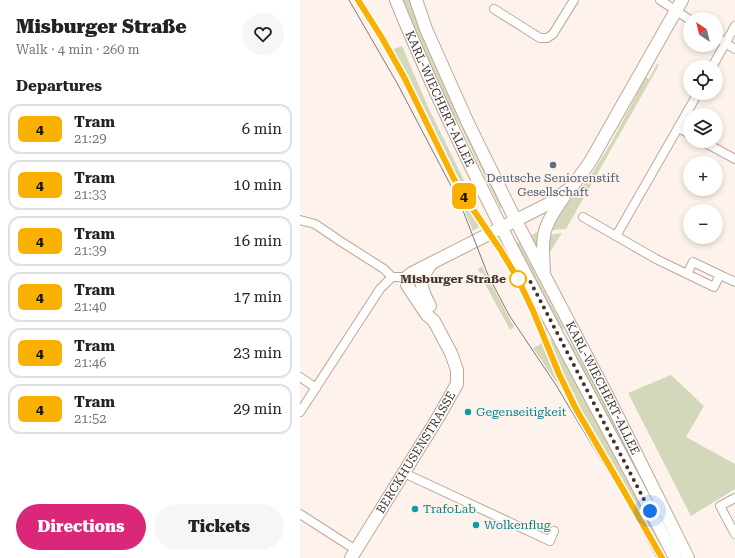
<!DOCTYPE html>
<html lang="en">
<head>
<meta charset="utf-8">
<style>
	:root { --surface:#fff; --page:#f6f6f6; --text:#222; --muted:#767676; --line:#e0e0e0; --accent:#db2777 }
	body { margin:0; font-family:"Roboto Serif",serif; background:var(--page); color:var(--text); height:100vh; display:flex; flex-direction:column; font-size:15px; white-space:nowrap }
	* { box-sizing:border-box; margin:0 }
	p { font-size:13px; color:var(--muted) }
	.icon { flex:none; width:22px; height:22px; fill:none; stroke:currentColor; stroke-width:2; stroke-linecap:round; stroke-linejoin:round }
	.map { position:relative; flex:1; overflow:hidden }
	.sheet { display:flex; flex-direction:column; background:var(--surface); width:300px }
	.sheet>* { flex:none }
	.badge { padding:0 8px; border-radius:6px; font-size:14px; line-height:26px }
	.needle { width:26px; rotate:325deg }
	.fabs { position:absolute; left:383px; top:12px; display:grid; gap:8px }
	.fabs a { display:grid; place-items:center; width:40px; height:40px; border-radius:50%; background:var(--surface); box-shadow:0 2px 6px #0003; font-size:20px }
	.you { position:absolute; width:20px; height:20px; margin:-10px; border:3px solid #fff; border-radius:50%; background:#1a73e8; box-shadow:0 0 0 6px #1a73e833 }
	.map>.badge { position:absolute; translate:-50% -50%; box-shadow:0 0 0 2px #fff }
	h2 { padding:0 16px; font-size:15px; line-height:36px }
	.round { display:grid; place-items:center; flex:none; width:42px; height:42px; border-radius:21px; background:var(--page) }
	.head { display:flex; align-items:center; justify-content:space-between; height:68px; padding:0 16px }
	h1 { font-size:19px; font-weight:800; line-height:30px }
	.cta { display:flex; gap:8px; margin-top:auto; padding:8px 16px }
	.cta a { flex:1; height:46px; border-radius:24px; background:var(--accent); color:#fff; font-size:16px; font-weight:800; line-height:46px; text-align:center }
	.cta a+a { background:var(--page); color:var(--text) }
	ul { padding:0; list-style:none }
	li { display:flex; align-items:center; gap:12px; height:50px; margin:0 8px 6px; padding:0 8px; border:2px solid var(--line); border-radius:12px }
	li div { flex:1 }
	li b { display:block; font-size:15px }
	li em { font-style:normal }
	li .badge { min-width:44px; font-weight:700; text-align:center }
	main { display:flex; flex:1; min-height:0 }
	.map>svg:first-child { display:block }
</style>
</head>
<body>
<main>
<section class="sheet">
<div class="head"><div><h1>Misburger Straße</h1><p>Walk · 4 min · 260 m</p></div><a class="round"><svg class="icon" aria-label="heart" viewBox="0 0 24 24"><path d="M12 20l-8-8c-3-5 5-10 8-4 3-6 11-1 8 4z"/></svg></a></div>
<h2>Departures</h2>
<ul>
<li><span class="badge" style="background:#f9b000;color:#111">4</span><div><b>Tram</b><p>21:29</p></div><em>6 min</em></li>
<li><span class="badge" style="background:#f9b000;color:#111">4</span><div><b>Tram</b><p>21:33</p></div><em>10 min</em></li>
<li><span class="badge" style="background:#f9b000;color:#111">4</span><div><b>Tram</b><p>21:39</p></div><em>16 min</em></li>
<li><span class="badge" style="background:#f9b000;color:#111">4</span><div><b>Tram</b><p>21:40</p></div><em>17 min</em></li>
<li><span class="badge" style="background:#f9b000;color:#111">4</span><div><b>Tram</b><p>21:46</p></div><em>23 min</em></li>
<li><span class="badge" style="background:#f9b000;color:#111">4</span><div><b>Tram</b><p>21:52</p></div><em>29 min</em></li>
</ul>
<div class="cta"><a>Directions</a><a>Tickets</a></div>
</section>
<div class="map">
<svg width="435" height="558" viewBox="0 0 435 558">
	<rect width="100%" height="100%" fill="#fef3ec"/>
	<g fill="#d3d8bb">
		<polygon points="102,0 113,0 205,205 200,208 159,123 140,90"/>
		<polygon points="102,46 129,109 183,219 158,182 125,111 91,50"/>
		<polygon points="357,64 359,65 266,229 252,230 248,229 264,204 279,190 290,177 311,143 346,77 349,79"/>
		<polygon points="158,191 182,225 173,231 157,192"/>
		<polygon points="237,232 241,234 240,254 230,236"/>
		<polygon points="262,233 248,255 249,235"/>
		<polygon points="219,242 264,329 259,328 215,244"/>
		<polygon points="202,248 206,249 249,331 244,332 224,286"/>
		<polygon points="182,266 197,295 214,327 210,330 184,282 186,280 182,272 180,273 178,269"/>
		<polygon points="264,335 270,341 288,374 298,387 383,558 380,558"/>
		<polygon points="250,339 253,340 341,507 367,558 278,407 263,377 248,340"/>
		<polygon points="244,342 268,395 266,396 233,348"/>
		<polygon points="371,375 404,406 386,437 435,464 435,489 391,516 328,393"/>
	</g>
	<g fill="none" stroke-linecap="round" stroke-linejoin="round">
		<g stroke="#bfa796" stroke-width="10">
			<g id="street">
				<polyline points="360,0 390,20"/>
				<polyline points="194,9 240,38 247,38 253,34 274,0"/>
				<polyline points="416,37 435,49"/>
				<polyline points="412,67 435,26"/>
				<polyline points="378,128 390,134"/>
				<polyline points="402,141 435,159"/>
				<polyline points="283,217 356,259 414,287 420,275 393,262 387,274"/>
				<polyline points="0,220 15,224 40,241 84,269 92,277 107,277"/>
				<polyline points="316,236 398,93"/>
				<polyline points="420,275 435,282"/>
				<polyline points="0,377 16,388"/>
				<polyline points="0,412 80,289 92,277"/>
				<polyline points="104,473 250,541 254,531"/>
				<polyline points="435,498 420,506 435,534"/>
				<polyline points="0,514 56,550"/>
			</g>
		</g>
		<g stroke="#bfa796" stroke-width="14">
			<g id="secondary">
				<path id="s1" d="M96,0C174,192 281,374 375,558"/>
				<path id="s2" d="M116,0L126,29L167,121L216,221L307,395L388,558"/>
				<path d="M244,270C241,234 243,226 264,197"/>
				<path d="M130,306C120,287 118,281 131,264"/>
				<path id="s3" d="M51,558L139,416L157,384V370L151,353L134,321L127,315L107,285V277L112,273L248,204L272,187L290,162L382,0"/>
			</g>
		</g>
		<use href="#street" stroke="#fff" stroke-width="8"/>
		<use href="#secondary" stroke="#fff" stroke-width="12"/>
		<g stroke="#827871" stroke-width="1">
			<polyline points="49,0 97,83 160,203 188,275 209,315 256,385 281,427 323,496 357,558"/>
			<path d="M58,0C74,25 91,51 105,78C122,112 136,148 155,181C174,214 198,244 217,278C239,319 253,363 274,405"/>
		</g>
	</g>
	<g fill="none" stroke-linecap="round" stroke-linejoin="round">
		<g stroke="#fff" stroke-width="9">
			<polyline id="line" points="58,0 82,38 104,77 155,181 168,202 200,249 218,279 234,313 259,374 276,409 321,486 362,558"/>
		</g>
		<use href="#line" stroke="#f9b000" stroke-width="6"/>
		<polyline stroke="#3f352e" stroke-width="4" stroke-dasharray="0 7.2" points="218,279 229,279 350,511"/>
	</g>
	<circle fill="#5c6f8a" stroke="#fef3ec" stroke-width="1.5" cx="253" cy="165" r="4"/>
	<circle fill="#fff" stroke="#f9b000" stroke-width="2" cx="218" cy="279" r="8"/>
	<g fill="#0f9aa8" stroke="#fef3ec" stroke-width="1.5">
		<circle cx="168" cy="412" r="4"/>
		<circle cx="115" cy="509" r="4"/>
		<circle cx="176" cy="525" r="4"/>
	</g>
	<g text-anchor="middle" stroke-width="3" stroke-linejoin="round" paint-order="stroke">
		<g font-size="12" fill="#3f352e" stroke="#fef3ec">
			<text dy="4" stroke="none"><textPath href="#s1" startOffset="108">KARL-WIECHERT-ALLEE</textPath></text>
			<text dy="4" stroke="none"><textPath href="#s2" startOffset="431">KARL-WIECHERT-ALLEE</textPath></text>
			<text dy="4" stroke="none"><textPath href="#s3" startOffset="124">BERCKHUSENSTRASSE</textPath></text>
		</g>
		<g font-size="12" fill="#4e5e75" stroke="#fef3ec">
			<text x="253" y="182">Deutsche Seniorenstift<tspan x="253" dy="14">Gesellschaft</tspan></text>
		</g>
		<g font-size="12" font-weight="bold" fill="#3f352e" stroke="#fef3ec" text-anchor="end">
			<text x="206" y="283">Misburger Straße</text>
		</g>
		<g font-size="12" fill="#0d838f" stroke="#fef3ec" text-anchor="start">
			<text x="176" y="416">Gegenseitigkeit</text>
			<text x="123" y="513">TrafoLab</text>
			<text x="184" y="529">Wolkenflug</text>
		</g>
	</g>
</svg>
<div class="fabs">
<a><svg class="needle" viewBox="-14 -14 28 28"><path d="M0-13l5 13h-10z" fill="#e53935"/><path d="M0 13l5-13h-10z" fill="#767676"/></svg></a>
<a><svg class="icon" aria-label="locate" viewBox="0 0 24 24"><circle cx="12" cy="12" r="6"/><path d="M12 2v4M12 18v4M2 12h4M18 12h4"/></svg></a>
<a><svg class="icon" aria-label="layers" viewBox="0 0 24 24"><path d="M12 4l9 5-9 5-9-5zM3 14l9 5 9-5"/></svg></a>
<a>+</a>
<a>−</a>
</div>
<div class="you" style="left:350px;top:511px"></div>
<b class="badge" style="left:164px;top:196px;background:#f9b000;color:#111">4</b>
</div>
</main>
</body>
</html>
